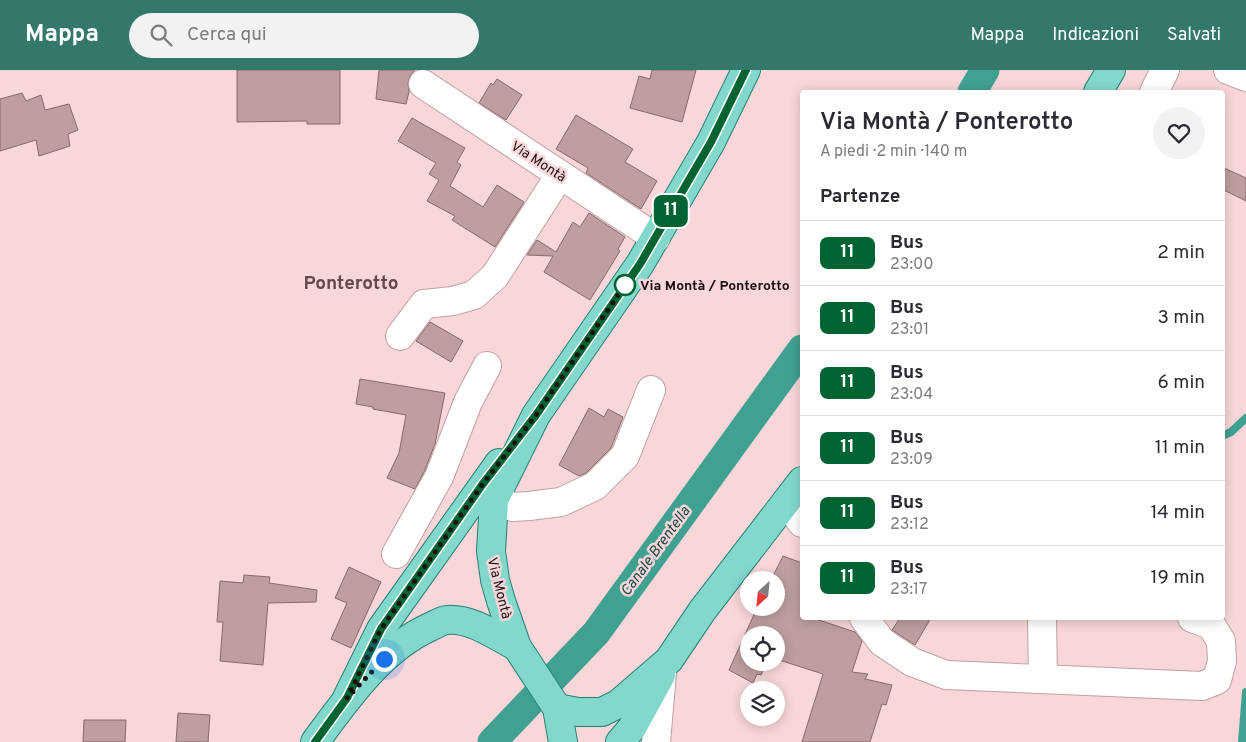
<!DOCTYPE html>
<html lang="it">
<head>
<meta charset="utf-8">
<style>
	:root { --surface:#fff; --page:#f2f2f3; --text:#2b2b33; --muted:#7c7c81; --line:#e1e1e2; --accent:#34786c }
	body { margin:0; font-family:Overpass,sans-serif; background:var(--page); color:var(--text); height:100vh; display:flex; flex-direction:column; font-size:19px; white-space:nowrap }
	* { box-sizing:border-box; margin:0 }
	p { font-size:16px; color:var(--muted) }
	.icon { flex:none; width:28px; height:28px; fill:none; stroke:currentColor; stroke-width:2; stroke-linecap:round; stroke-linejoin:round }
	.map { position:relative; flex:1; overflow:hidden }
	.sheet { position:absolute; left:800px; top:20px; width:425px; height:530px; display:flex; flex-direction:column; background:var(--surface); border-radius:5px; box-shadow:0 2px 12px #0003 }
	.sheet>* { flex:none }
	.badge { padding:0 10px; border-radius:8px; font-size:18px; line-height:32px }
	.needle { width:32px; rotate:207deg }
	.buttons { position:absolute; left:740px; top:501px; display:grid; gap:10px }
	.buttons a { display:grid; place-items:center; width:45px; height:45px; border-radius:50%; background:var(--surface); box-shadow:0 2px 12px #0003; font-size:25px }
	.you { position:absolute; width:25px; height:25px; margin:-12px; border:4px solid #fff; border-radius:50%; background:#1a73e8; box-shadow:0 0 0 8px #1a73e833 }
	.map>.badge { position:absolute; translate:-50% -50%; box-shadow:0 0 0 2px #fff }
	h2 { padding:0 20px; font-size:19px; line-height:45px }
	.round { display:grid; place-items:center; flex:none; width:52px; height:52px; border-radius:26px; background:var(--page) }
	.overview { display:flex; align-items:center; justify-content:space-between; height:85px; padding:0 20px }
	h1 { font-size:24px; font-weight:600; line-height:38px }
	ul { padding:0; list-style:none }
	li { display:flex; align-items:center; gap:15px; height:65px; padding:0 20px; border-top:1px solid var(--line) }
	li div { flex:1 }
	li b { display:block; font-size:19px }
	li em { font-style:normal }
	li .badge { min-width:55px; font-weight:700; text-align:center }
	header { display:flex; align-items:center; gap:30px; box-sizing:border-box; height:70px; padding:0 25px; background:var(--accent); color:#fff }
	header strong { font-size:24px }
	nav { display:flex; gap:28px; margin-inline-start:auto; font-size:18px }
	.search { width:350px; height:45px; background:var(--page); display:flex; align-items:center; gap:12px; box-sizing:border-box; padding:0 18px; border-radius:28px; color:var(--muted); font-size:19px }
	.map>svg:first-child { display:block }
</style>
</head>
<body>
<header>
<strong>Mappa</strong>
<div class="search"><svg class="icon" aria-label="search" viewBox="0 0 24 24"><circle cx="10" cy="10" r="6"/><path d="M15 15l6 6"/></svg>Cerca qui</div>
<nav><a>Mappa</a><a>Indicazioni</a><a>Salvati</a></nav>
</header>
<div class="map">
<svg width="1246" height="672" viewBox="0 0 1246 672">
	<rect width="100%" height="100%" fill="#f8d6d9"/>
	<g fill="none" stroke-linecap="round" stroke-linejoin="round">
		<g stroke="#41a190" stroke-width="8">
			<polyline points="1222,366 1231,362 1246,348"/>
			<polyline points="1242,672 1246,622"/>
		</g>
		<g stroke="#41a190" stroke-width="29">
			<polyline points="972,22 985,0"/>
			<polyline points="492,672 596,563 802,279"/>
		</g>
	</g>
	<g fill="#be9ea1" stroke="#87696c">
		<polygon points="237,0 340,0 340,54 307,54 307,51 237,52"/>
		<polygon points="379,0 415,0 410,6 408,13 409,22 406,34 376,29"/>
		<polygon points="652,0 696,0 682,52 630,38 639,6 650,9"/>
		<polygon points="497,9 522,25 506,50 479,33 491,13 493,15"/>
		<polygon points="22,23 26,31 41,25 45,40 69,34 78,60 68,64 70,76 39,86 36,70 0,81 0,29"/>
		<polygon points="576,45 633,79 625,92 657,111 641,139 586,103 588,98 556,79"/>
		<polygon points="412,48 465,78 457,92 461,95 450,116 483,137 497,115 524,132 495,177 452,150 455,146 427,131 439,110 429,104 436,93 398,71"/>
		<polygon points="1222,97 1246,108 1246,131 1222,119"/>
		<polygon points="589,143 625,167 618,179 620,181 590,230 544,202 553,186 527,185 537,170 556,182 573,152 580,157"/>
		<polygon points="430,252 463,271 451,292 416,271"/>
		<polygon points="360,309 445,323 435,374 425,400 415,419 387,408 399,383 406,345 373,339 373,337 356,334"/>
		<polygon points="589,338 604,347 608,339 623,347 611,378 586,403 579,406 559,395"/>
		<polygon points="783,486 802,493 802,548 813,548 855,562 862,571 852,602 868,604 865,609 892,615 886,635 882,634 870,672 802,672 823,604 776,589 776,565 749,565 749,592 767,592 761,605 757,604 753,613 729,600 757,538 776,538 776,510 771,510"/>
		<polygon points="349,497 381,512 351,578 331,569 347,533 335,528"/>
		<polygon points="244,505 270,507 269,513 317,520 316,532 268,533 263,595 220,591 223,552 217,552 220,511 243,513"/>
		<polygon points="900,548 931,548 915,575 892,560"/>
		<polygon points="178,643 210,645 208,672 176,672"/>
		<polygon points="84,650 126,650 125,672 83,672"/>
	</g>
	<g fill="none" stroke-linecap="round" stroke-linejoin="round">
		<g stroke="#c0a0a3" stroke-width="30">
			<g id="minor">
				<polyline points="1228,0 1246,7"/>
				<polyline points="423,14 656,168"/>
				<polyline points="1154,22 1165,0"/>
				<polyline points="400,266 424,234 453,231 474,225 495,206 560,105"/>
				<polyline points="494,430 513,437 529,436 561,432 595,416 625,386 651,320"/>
				<polyline points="786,432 802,453"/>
				<polyline points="396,484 439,407 468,332 487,296"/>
				<polyline points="864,548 882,572 912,592 946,605 1202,616 1217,610 1222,591 1221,571 1211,555 1192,548"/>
				<polyline points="1042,548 1043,609"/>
				<polyline points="656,672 662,603"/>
			</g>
		</g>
		<g stroke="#278173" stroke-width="30">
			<g id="major">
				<polyline points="1098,22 1111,0"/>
				<polyline points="347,628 381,559 499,393"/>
				<polyline points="557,638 578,642 602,642 618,634 669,590 702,541 802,411"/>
				<path d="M315,672C346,630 381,579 430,557C435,555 442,550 447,550C472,548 496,566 517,577"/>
				<polyline points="563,672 557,638 517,577 501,531 495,510 491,481 494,430 536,345 640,194 711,72 746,0"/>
				<polyline points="620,672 632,658 661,605"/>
			</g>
		</g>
		<use href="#minor" stroke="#fff" stroke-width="28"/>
		<use href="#major" stroke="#82d8cb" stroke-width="28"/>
	</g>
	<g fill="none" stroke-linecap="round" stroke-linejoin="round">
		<g stroke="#fff" stroke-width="11">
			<polyline id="line" points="315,672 347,628 381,559 482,415 536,345 640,194 711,72 746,0"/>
		</g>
		<use href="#line" stroke="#006332" stroke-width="8"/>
		<polyline stroke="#1a0f11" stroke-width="5" stroke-dasharray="0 9" points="384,589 347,628 381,559 482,415 536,345 629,209 625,215"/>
	</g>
	<circle fill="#fff" stroke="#006332" stroke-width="2.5" cx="625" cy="215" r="10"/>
	<g text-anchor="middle" stroke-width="5" stroke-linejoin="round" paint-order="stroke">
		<g font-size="14" fill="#1a0f11" stroke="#f8d6d9">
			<text transform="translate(539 91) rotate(33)" y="5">Via Montà</text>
			<text transform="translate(500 518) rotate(76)" y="5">Via Montà</text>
		</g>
		<g font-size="14" font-weight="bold" fill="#1a0f11" stroke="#f8d6d9" text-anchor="start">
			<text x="640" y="220">Via Montà / Ponterotto</text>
		</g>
		<g font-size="15" font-style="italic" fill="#1d4840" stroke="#f8d6d9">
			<text transform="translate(655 481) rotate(-54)" y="5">Canale Brentella</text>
		</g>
		<g font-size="19" font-weight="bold" fill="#65494c" stroke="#f8d6d9">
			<text x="351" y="219">Ponterotto</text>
		</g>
	</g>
</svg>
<div class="buttons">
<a><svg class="needle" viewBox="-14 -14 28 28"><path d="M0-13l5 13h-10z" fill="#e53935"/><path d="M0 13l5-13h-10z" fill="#7c7c81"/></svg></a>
<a><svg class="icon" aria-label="locate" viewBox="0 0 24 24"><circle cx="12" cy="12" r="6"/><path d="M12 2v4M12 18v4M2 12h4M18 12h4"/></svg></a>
<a><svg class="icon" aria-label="layers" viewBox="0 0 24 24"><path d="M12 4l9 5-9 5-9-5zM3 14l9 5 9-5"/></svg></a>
</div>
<div class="you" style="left:384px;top:589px"></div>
<b class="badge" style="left:671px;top:141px;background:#006332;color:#fff">11</b>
<section class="sheet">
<div class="overview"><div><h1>Via Montà / Ponterotto</h1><p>A piedi · 2 min · 140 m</p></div><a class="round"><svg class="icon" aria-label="heart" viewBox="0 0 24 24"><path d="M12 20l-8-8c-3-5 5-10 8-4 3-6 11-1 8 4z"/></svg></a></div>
<h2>Partenze</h2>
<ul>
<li><span class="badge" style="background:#006332;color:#fff">11</span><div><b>Bus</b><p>23:00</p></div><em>2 min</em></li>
<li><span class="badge" style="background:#006332;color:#fff">11</span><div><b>Bus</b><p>23:01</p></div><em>3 min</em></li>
<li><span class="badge" style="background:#006332;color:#fff">11</span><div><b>Bus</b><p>23:04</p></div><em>6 min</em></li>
<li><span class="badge" style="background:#006332;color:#fff">11</span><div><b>Bus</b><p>23:09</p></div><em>11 min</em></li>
<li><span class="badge" style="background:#006332;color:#fff">11</span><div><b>Bus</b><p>23:12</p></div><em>14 min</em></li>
<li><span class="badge" style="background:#006332;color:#fff">11</span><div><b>Bus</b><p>23:17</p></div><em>19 min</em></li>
</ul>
</section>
</div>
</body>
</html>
